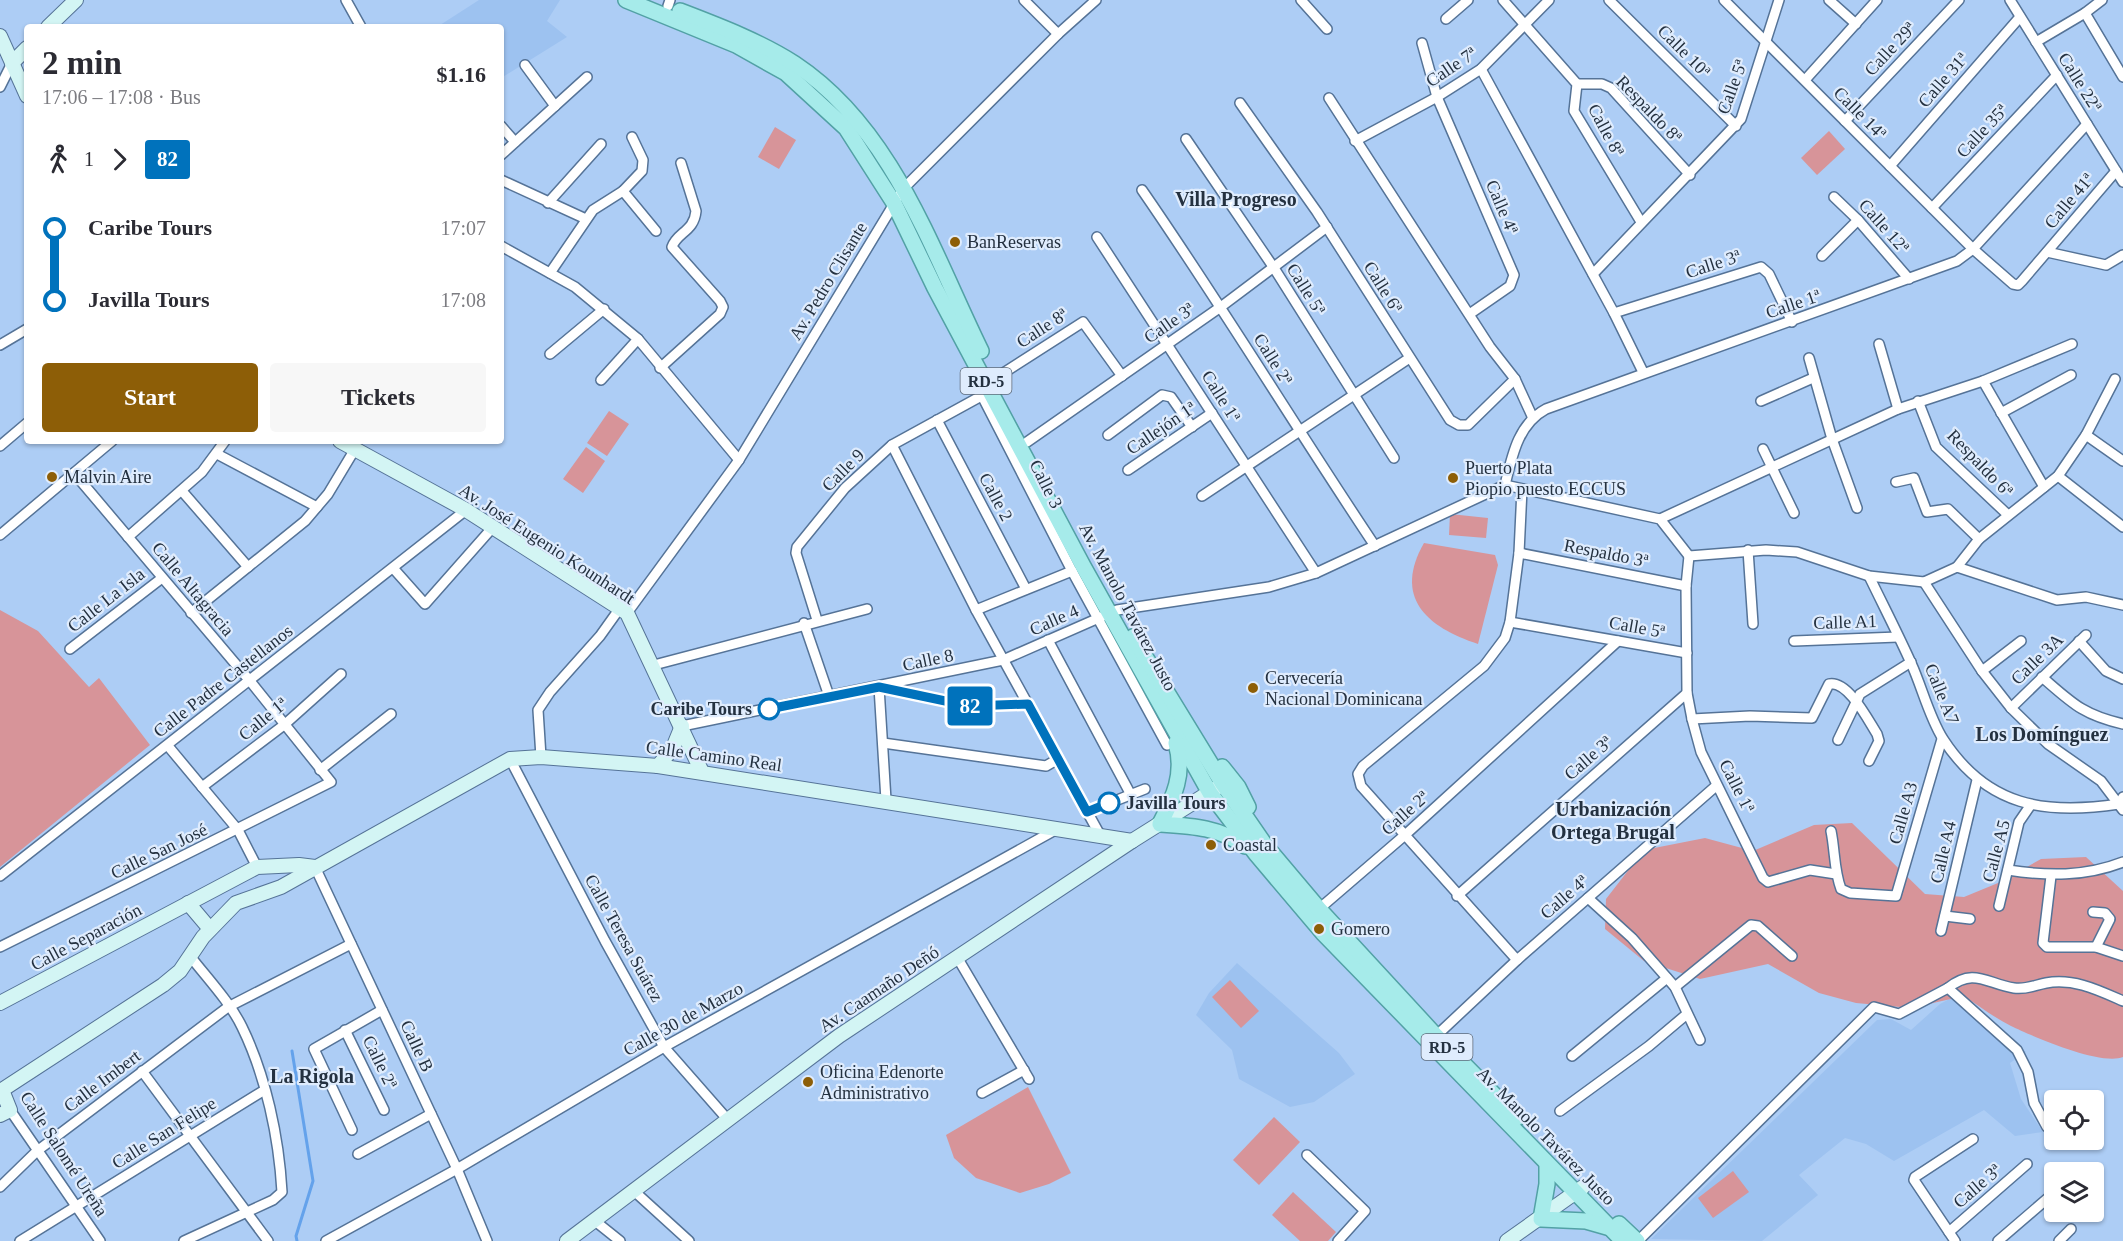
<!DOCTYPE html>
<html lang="en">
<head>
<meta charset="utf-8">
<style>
	:root { --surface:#fff; --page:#f7f7f7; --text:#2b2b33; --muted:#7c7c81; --accent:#8d5e07 }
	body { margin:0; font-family:Georgia,serif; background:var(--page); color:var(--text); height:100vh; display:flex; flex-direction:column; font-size:22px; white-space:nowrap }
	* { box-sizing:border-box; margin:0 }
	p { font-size:20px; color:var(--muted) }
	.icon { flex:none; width:33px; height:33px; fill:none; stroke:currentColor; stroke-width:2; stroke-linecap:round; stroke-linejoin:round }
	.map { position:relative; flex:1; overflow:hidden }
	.side { position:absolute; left:24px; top:24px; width:480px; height:420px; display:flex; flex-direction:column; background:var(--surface); border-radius:6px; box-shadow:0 2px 4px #0004 }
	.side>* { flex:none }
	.badge { padding:0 12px; border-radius:4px; font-size:21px; line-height:39px }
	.fabs { position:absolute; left:2044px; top:1090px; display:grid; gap:12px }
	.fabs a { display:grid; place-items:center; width:60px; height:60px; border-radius:6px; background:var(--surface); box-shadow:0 2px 4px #0004; font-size:30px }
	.map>.badge { position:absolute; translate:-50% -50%; box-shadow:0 0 0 3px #fff }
	.legs { display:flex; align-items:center; gap:9px; height:66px; padding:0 18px; font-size:20px }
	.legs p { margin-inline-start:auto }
	.summary { display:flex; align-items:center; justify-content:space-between; height:102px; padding:0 18px }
	h1 { font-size:33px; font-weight:700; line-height:45px }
	.action { display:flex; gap:12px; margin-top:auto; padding:12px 18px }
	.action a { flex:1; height:69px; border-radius:6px; background:var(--accent); color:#fff; font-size:24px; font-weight:700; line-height:69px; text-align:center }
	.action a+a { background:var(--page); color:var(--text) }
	ul { padding:0 18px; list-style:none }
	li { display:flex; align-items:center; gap:21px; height:72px; font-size:22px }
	li i { display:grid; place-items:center; width:9px; height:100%; margin:0 8px; background:currentColor }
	li i::after { content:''; width:15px; height:15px; margin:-8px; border:4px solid; border-radius:50%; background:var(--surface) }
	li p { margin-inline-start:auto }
	li:first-child i { background:linear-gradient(#0000 50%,currentColor 0) }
	li:last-child i { background:linear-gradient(currentColor 50%,#0000 0) }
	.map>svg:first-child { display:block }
</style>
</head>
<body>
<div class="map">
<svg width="2123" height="1241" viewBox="0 0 2123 1241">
	<rect width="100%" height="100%" fill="#adcdf5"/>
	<g fill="#9dc2f0">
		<polygon points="479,0 560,0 547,21 567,37 501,78 501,27 437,27"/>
		<polygon points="1237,963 1339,1053 1355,1074 1314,1102 1290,1107 1239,1079 1232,1050 1196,1015 1209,993"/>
		<polygon points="1959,994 2026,1052 2010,1063 2021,1099 2043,1132 2015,1136 1984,1110 1894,1161 1866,1144 1845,1138 1799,1175 1818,1195 1762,1241 1651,1239 1877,1020 1891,1019 1911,1030 1940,1004"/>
	</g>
	<g fill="#d79499">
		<polygon points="775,127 796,140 779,169 758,157"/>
		<polygon points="1829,131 1845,149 1817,175 1801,158"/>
		<polygon points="609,411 629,424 607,456 587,443"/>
		<polygon points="586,447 605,461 583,493 563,479"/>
		<polygon points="1450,514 1488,518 1486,538 1449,535"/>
		<path d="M1424,543L1495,555L1498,565L1478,644C1426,627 1393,597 1424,543Z"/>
		<polygon points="0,610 38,631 89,687 99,678 150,745 0,867"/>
		<path d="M1852,823L1925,894L1964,897L1998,883L2041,859L2086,857L2123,891V1057C2101,1066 2034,1037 2011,1026C1995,1018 1979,1006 1964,996L1911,1008L1856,1003L1819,993L1768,964L1700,979L1644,961L1605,929L1606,899L1644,850L1705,838L1753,851L1814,825Z"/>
		<polygon points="1230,980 1259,1011 1241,1028 1212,997"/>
		<polygon points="1028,1087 1071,1173 1049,1184 1020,1193 976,1178 954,1158 946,1135"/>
		<polygon points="1274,1117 1300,1142 1259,1185 1233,1160"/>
		<polygon points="1733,1171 1749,1192 1713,1218 1698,1198"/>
		<polygon points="1293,1192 1336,1232 1328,1241 1300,1241 1272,1215"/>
	</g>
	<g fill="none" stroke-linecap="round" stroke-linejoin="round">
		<polyline stroke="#64a2eb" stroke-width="3" points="292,1051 313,1181 296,1236 297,1241"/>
		<g stroke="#557397" stroke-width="12">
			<g id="street">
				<polyline points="346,0 361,27"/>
				<polyline points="1024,0 1058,34"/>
				<polyline points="1301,0 1327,29"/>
				<polyline points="1503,0 1577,84 1574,111 1641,222"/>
				<polyline points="1609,0 1736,126"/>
				<polyline points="1724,0 1973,249 2013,284 2018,285 2022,281 2116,171"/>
				<polyline points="1829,0 1856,24"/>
				<polyline points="2010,0 2123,182"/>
				<polyline points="668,6 670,0"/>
				<polyline points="2085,13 2123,77"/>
				<polyline points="1446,19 1468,0"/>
				<polyline points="2036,42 2085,13 2102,0"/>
				<polyline points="1422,43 1437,97 1514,275 1510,286 1471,313"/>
				<polyline points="525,65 555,106"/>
				<polyline points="1481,69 1614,313 1643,372"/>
				<polyline points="1805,80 1877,0"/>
				<polyline points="1577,84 1602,84 1611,88 1690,175"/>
				<polyline points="0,87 12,63"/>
				<polyline points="1329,98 1490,347 1515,379 1532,416"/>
				<polyline points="1240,103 1317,212 1450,420 1459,425 1468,425 1515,379"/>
				<polyline points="1845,121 1959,0"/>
				<polyline points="501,126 515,142"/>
				<polyline points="1186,139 1274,268 1394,458"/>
				<polyline points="1355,141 1437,97 1481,69 1549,0"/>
				<polyline points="501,155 587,77"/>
				<polyline points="1890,166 2020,17"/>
				<polyline points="501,180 586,219"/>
				<path d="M1142,190C1223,307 1296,428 1375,546"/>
				<polyline points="623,191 656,231"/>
				<polyline points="1834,197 1858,220 1909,279"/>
				<polyline points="548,203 601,144"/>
				<polyline points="1932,208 2057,75"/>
				<polyline points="1097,237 1316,573"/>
				<polyline points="501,246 575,287 638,339 739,460"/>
				<polyline points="2047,252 2106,265 2123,255"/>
				<polyline points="1822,256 1858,220"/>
				<polyline points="550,273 593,210 623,191 642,171 643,160 632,137"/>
				<polyline points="1593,274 1741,119 1779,0"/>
				<polyline points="1614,313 1761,267 1769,274 1792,322"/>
				<polyline points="1879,344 1898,409"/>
				<polyline points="0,345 27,329"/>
				<polyline points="550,354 604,309"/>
				<polyline points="1809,358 1832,439 1857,508"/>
				<path d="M660,368L720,314L723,307L720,301L672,247C677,232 694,232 696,211L681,163"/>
				<polyline points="994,379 1083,322 1122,376"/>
				<polyline points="601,380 638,339"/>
				<polyline points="1983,381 2044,487"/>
				<polyline points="982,396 1072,571 1167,745"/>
				<polyline points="1761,401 1813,378"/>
				<polyline points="1918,401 1936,447 2007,514"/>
				<polyline points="2001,413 2071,375"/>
				<polyline points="937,420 1026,589"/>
				<polyline points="1108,435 1162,395 1171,397 1192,427"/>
				<polyline points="2086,435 2123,461"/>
				<polyline points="1027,442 1222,306 1327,227"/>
				<polyline points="892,445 976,610 1100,835"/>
				<polyline points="0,446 27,423"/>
				<polyline points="1763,449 1794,513"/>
				<polyline points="217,454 317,507"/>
				<polyline points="1128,470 1212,413"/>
				<polyline points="2058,476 2123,527"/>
				<polyline points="1896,482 1914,478 1927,512 1948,509 1979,539"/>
				<path d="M1505,485C1512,456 1518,424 1546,409L1957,261L1973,249L2087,124"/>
				<polyline points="182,491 248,567"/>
				<polyline points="1202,496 1408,359"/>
				<polyline points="1660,519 1898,409 1983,381 2072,344"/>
				<polyline points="0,535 112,441"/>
				<polyline points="128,537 202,472 225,441"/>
				<polyline points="1748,550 1753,624"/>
				<polyline points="1519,553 1686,586"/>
				<polyline points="1689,556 1766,550 1797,552 1869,576 1924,582 1957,567 2057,600 2086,597 2123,605"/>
				<polyline points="1689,556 1686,586 1687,693 1692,719 1701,752 1763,878 1768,882 1810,870 1836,874"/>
				<polyline points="1957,567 1979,539 2058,476 2086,435 2115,379"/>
				<polyline points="393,568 425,604 493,527"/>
				<path d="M1869,576C1883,605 1898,634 1911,663C1922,687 1929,717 1943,739C1987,807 2045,815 2119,804L2123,797"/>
				<polyline points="1924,582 1982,671 2011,708 2048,744 2101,781 2123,810"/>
				<polyline points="976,610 1072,571"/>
				<polyline points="191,613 305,521 328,494 355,449"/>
				<polyline points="627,613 739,460 903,189 1058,34 1096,0"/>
				<polyline points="817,620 796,553 797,547 845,488 892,445 985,394"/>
				<polyline points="1510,622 1687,653"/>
				<polyline points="804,623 829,696"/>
				<polyline points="1048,640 1131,795"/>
				<polyline points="1794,641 1898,637"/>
				<polyline points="2079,641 2106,671 2123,679"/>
				<polyline points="70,649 162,578"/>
				<polyline points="654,665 867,609"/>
				<polyline points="1982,671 2021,641"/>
				<path d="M2042,677C2072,703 2083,715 2123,724"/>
				<polyline points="2011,708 2086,635"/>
				<path d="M1692,719L1750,716L1812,718L1829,684C1848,680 1868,720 1877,734L1879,741L1869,761"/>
				<polyline points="682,726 1003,660 1117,610 1269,587 1316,573 1505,485 1660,519 1689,556"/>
				<polyline points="1838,740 1860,694 1911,662"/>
				<polyline points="883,743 1046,766 1058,759"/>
				<polyline points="168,746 238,830 257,867"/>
				<polyline points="541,757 538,710 550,692 600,636 620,608"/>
				<polyline points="510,759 605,941 664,1047 728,1120"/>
				<polyline points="320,770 391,714"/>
				<polyline points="202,787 284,725 341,674"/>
				<polyline points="886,800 879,687 969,706 1027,704"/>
				<polyline points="1087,812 1145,789"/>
				<path d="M1831,831C1835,850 1834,871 1841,889L1850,893L1896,896L1942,739"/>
				<polyline points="315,867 457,1169 487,1241"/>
				<path d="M2008,870C2047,876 2085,877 2123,862"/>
				<polyline points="0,876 466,510"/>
				<polyline points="2051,876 2043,943 2047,947 2096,947 2123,956"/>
				<polyline points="1457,896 1687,693"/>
				<polyline points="1588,898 1632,938 1675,987 1700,1040"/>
				<polyline points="1999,906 2019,822 2030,806"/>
				<polyline points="1319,909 1405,835 1618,641"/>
				<polyline points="2093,912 2105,913 2110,919 2096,947"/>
				<polyline points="1945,916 1970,919"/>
				<polyline points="1941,931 1977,780"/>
				<polyline points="0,947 331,782 250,681 74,473"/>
				<polyline points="957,957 1029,1079"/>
				<polyline points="1517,960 1361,786 1358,774 1363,766 1484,666 1505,638 1510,622 1519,553 1522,489"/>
				<polyline points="1675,987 1751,925 1758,926 1792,956"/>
				<path d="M1948,988C1974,967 1987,984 2014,988C2026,990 2035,985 2046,983C2074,978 2098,990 2123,1001"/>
				<polyline points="345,1030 384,1110"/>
				<polyline points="1436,1036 1517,960 1716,786"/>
				<polyline points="1572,1056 1667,978"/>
				<polyline points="142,1071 268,1241"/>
				<polyline points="982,1093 1024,1070"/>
				<polyline points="10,1110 100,1241"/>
				<polyline points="1560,1111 1649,1046 1687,1014"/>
				<polyline points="352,1130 314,1049 382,1010"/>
				<polyline points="358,1154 431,1114"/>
				<polyline points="1307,1155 1365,1211 1338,1241"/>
				<polyline points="0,1187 37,1151 228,1007 351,944"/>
				<polyline points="634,1191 689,1241"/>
				<polyline points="595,1221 620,1241"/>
				<polyline points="1949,1232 2027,1164"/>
				<polyline points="20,1241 263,1091"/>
				<path d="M184,1241L273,1200L282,1192C279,1138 266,1076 242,1027C230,1002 207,978 190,956"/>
				<polyline points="326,1241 457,1169 664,1047 1057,829"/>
				<polyline points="1638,1241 1874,1007 1899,1014 1948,988 2017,1050 2028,1072 2034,1103 2047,1127"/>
				<polyline points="1955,1241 1914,1180 1915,1177 1973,1139"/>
				<polyline points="1998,1241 2055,1192"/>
				<polyline points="2059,1241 2071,1229"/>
			</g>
		</g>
		<g stroke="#557397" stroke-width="16">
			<g id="secondary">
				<polyline points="48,27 76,0"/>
				<polyline points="0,36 27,96"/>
				<polyline points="12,63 27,48"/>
				<polyline points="340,441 466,510 627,613 702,772"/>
				<polyline points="658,766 673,748 682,726"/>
				<polyline points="188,903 210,929"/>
				<polyline points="0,1003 257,867 299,865 315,867"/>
				<polyline points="0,1115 10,1110 2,1090 163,985 180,971 203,937 236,903 281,887 510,759 541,757 658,766 1132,841"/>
				<polyline points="567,1241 839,1036 1132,841 1218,787"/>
				<polyline points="1507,1241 1583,1187"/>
			</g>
		</g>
		<g stroke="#52a1a5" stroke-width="18">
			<g id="primary">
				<polyline points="626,0 736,45 786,73 846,128 894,203 935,288 1083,566 1210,793 1257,855 1323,933 1623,1241"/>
				<path d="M680,11C719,26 759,41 795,64C893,129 932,251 981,351"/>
				<polyline points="1133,637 1223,784 1265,845 1319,909 1436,1036 1517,1118"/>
				<path d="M1176,743C1185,773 1174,797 1160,824C1191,826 1219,827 1245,846"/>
				<polyline points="1222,767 1238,787 1248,807"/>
				<polyline points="1547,1164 1547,1184 1541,1219 1586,1221 1607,1227"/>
				<polyline points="1619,1224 1637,1241"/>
			</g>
		</g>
		<use href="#street" stroke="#fff" stroke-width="9"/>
		<use href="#secondary" stroke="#d3f5f4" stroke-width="14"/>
		<use href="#primary" stroke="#a6ebea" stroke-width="15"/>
	</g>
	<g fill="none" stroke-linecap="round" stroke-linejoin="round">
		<g stroke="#fff" stroke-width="14">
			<polyline id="line-1" points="769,709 879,687 969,706 1028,704 1087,812 1109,803"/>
		</g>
		<use href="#line-1" stroke="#0072bc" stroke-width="9"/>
	</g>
	<g fill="#8d5e07" stroke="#dfecfd" stroke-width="2">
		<circle cx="955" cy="242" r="6"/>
		<circle cx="52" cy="477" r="6"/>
		<circle cx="1453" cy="478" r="6"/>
		<circle cx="1253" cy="688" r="6"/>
		<circle cx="1211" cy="845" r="6"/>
		<circle cx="1319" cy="929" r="6"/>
		<circle cx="808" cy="1082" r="6"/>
	</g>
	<g fill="#fff" stroke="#0072bc" stroke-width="3">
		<circle cx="769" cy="709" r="10"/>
		<circle cx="1109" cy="803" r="10"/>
	</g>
	<g text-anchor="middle" stroke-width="4.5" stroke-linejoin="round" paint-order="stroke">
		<g fill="#dfecfd" stroke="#5c6979" stroke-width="1.5">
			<rect x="960.5" y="368" width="51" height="26" rx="4.5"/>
			<rect x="1421.5" y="1034" width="51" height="26" rx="4.5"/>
		</g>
		<g font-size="16" font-weight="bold" fill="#243140">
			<text x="986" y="387">RD-5</text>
			<text x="1447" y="1053">RD-5</text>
		</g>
		<g font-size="18" fill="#243140" stroke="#dfecfd">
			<text transform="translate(1890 49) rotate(-47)" y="6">Calle 29ª</text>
			<text transform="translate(1684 51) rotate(45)" y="6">Calle 10ª</text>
			<text transform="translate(1451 67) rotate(-34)" y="6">Calle 7ª</text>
			<text transform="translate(1943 80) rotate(-49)" y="6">Calle 31ª</text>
			<text transform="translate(2080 82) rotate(58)" y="6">Calle 22ª</text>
			<text transform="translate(1732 87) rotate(-70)" y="6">Calle 5ª</text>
			<text transform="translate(1649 109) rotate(46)" y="6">Respaldo 8ª</text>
			<text transform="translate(1860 113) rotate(45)" y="6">Calle 14ª</text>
			<text transform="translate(1606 130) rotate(62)" y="6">Calle 8ª</text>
			<text transform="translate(1982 131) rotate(-47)" y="6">Calle 35ª</text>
			<text transform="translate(2069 201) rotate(-50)" y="6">Calle 41ª</text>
			<text transform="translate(1502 207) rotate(67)" y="6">Calle 4ª</text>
			<text transform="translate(1884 226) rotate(48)" y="6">Calle 12ª</text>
			<text transform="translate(1713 264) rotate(-18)" y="6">Calle 3ª</text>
			<text transform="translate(828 281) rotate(-59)" y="6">Av. Pedro Clisante</text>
			<text transform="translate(1383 287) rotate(58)" y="6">Calle 6ª</text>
			<text transform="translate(1306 289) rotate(58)" y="6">Calle 5ª</text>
			<text transform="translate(1793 304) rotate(-19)" y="6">Calle 1ª</text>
			<text transform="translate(1169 323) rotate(-35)" y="6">Calle 3ª</text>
			<text transform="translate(1042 328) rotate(-33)" y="6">Calle 8ª</text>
			<text transform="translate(1273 359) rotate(58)" y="6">Calle 2ª</text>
			<text transform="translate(1221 396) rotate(58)" y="6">Calle 1ª</text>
			<text transform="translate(1161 428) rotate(-34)" y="6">Callejón 1ª</text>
			<text transform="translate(1980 463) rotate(46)" y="6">Respaldo 6ª</text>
			<text transform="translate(843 470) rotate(-45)" y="6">Calle 9</text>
			<text transform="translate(1046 484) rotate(63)" y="6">Calle 3</text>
			<text transform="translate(996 497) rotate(62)" y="6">Calle 2</text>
			<text transform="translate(547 544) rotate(33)" y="6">Av. José Eugenio Kounhardt</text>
			<text transform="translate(1606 553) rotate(11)" y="6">Respaldo 3ª</text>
			<text transform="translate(193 589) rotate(50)" y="6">Calle Altagracia</text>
			<text transform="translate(106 600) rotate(-38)" y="6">Calle La Isla</text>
			<text transform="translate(1128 607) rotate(62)" y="6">Av. Manolo Tavárez Justo</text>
			<text transform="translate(1054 620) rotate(-24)" y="6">Calle 4</text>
			<text transform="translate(1845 622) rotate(-2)" y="6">Calle A1</text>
			<text transform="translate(1637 627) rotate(10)" y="6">Calle 5ª</text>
			<text transform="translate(2037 659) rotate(-44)" y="6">Calle 3A</text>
			<text transform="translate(928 660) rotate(-12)" y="6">Calle 8</text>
			<text transform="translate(223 681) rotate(-38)" y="6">Calle Padre Castellanos</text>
			<text transform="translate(1942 694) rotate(68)" y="6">Calle A7</text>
			<text transform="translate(263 719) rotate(-39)" y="6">Calle 1ª</text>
			<text transform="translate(714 756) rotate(8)" y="6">Calle Camino Real</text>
			<text transform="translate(1588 758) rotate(-41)" y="6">Calle 3ª</text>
			<text transform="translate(1737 786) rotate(63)" y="6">Calle 1ª</text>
			<text transform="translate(1405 813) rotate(-42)" y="6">Calle 2ª</text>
			<text transform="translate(1903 813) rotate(-74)" y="6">Calle A3</text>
			<text transform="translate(159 851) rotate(-26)" y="6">Calle San José</text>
			<text transform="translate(1996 851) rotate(-75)" y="6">Calle A5</text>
			<text transform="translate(1943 852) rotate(-77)" y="6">Calle A4</text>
			<text transform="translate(1564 897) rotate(-41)" y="6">Calle 4ª</text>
			<text transform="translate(86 937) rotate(-28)" y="6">Calle Separación</text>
			<text transform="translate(624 938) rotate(61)" y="6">Calle Teresa Suárez</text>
			<text transform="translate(879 989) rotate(-34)" y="6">Av. Caamaño Deñó</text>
			<text transform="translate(683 1019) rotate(-29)" y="6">Calle 30 de Marzo</text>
			<text transform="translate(417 1046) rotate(65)" y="6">Calle B</text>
			<text transform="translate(380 1062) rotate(64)" y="6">Calle 2ª</text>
			<text transform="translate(102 1081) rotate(-37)" y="6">Calle Imbert</text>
			<text transform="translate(164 1133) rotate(-32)" y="6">Calle San Felipe</text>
			<text transform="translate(1546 1136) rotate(45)" y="6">Av. Manolo Tavárez Justo</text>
			<text transform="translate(64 1154) rotate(57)" y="6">Calle Salomé Ureña</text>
			<text transform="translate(1977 1186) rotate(-41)" y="6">Calle 3ª</text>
		</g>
		<g font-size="18" fill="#243140" stroke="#dfecfd" text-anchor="start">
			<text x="967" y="248">BanReservas</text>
			<text x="1465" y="474">Puerto Plata<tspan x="1465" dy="21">Piopio puesto ECCUS</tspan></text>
			<text x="64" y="483">Malvin Aire</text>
			<text x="1265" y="684">Cervecería<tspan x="1265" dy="21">Nacional Dominicana</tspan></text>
			<text x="1223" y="851">Coastal</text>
			<text x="1331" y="935">Gomero</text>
			<text x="820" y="1078">Oficina Edenorte<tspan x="820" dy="21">Administrativo</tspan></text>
		</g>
		<g font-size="18" font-weight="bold" fill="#243140" stroke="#dfecfd" text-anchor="end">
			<text x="752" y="715">Caribe Tours</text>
			<text x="1126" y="809" text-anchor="start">Javilla Tours</text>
		</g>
		<g font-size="20" font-weight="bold" fill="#243140" stroke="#dfecfd">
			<text x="1236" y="206">Villa Progreso</text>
			<text x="2042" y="741">Los Domínguez</text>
			<text x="1613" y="816">Urbanización<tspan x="1613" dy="23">Ortega Brugal</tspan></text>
			<text x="312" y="1083">La Rigola</text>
		</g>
	</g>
</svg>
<div class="fabs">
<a><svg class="icon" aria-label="locate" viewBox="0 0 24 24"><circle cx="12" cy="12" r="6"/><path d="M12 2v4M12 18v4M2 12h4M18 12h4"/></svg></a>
<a><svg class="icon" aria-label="layers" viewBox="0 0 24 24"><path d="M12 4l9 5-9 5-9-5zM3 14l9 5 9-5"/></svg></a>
</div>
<b class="badge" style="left:970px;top:706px;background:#0072bc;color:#fff">82</b>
<section class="side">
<div class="summary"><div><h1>2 min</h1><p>17:06 – 17:08 · Bus</p></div><b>$1.16</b></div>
<div class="legs"><svg class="icon" aria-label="walk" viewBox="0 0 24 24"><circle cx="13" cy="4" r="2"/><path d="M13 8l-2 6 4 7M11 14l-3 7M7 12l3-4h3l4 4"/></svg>1<svg class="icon" aria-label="forward" viewBox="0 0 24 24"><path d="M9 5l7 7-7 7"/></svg><b class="badge" style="background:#0072bc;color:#fff">82</b></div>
<ul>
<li><i style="color:#0072bc"></i><b>Caribe Tours</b><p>17:07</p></li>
<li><i style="color:#0072bc"></i><b>Javilla Tours</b><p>17:08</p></li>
</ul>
<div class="action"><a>Start</a><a>Tickets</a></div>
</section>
</div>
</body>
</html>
